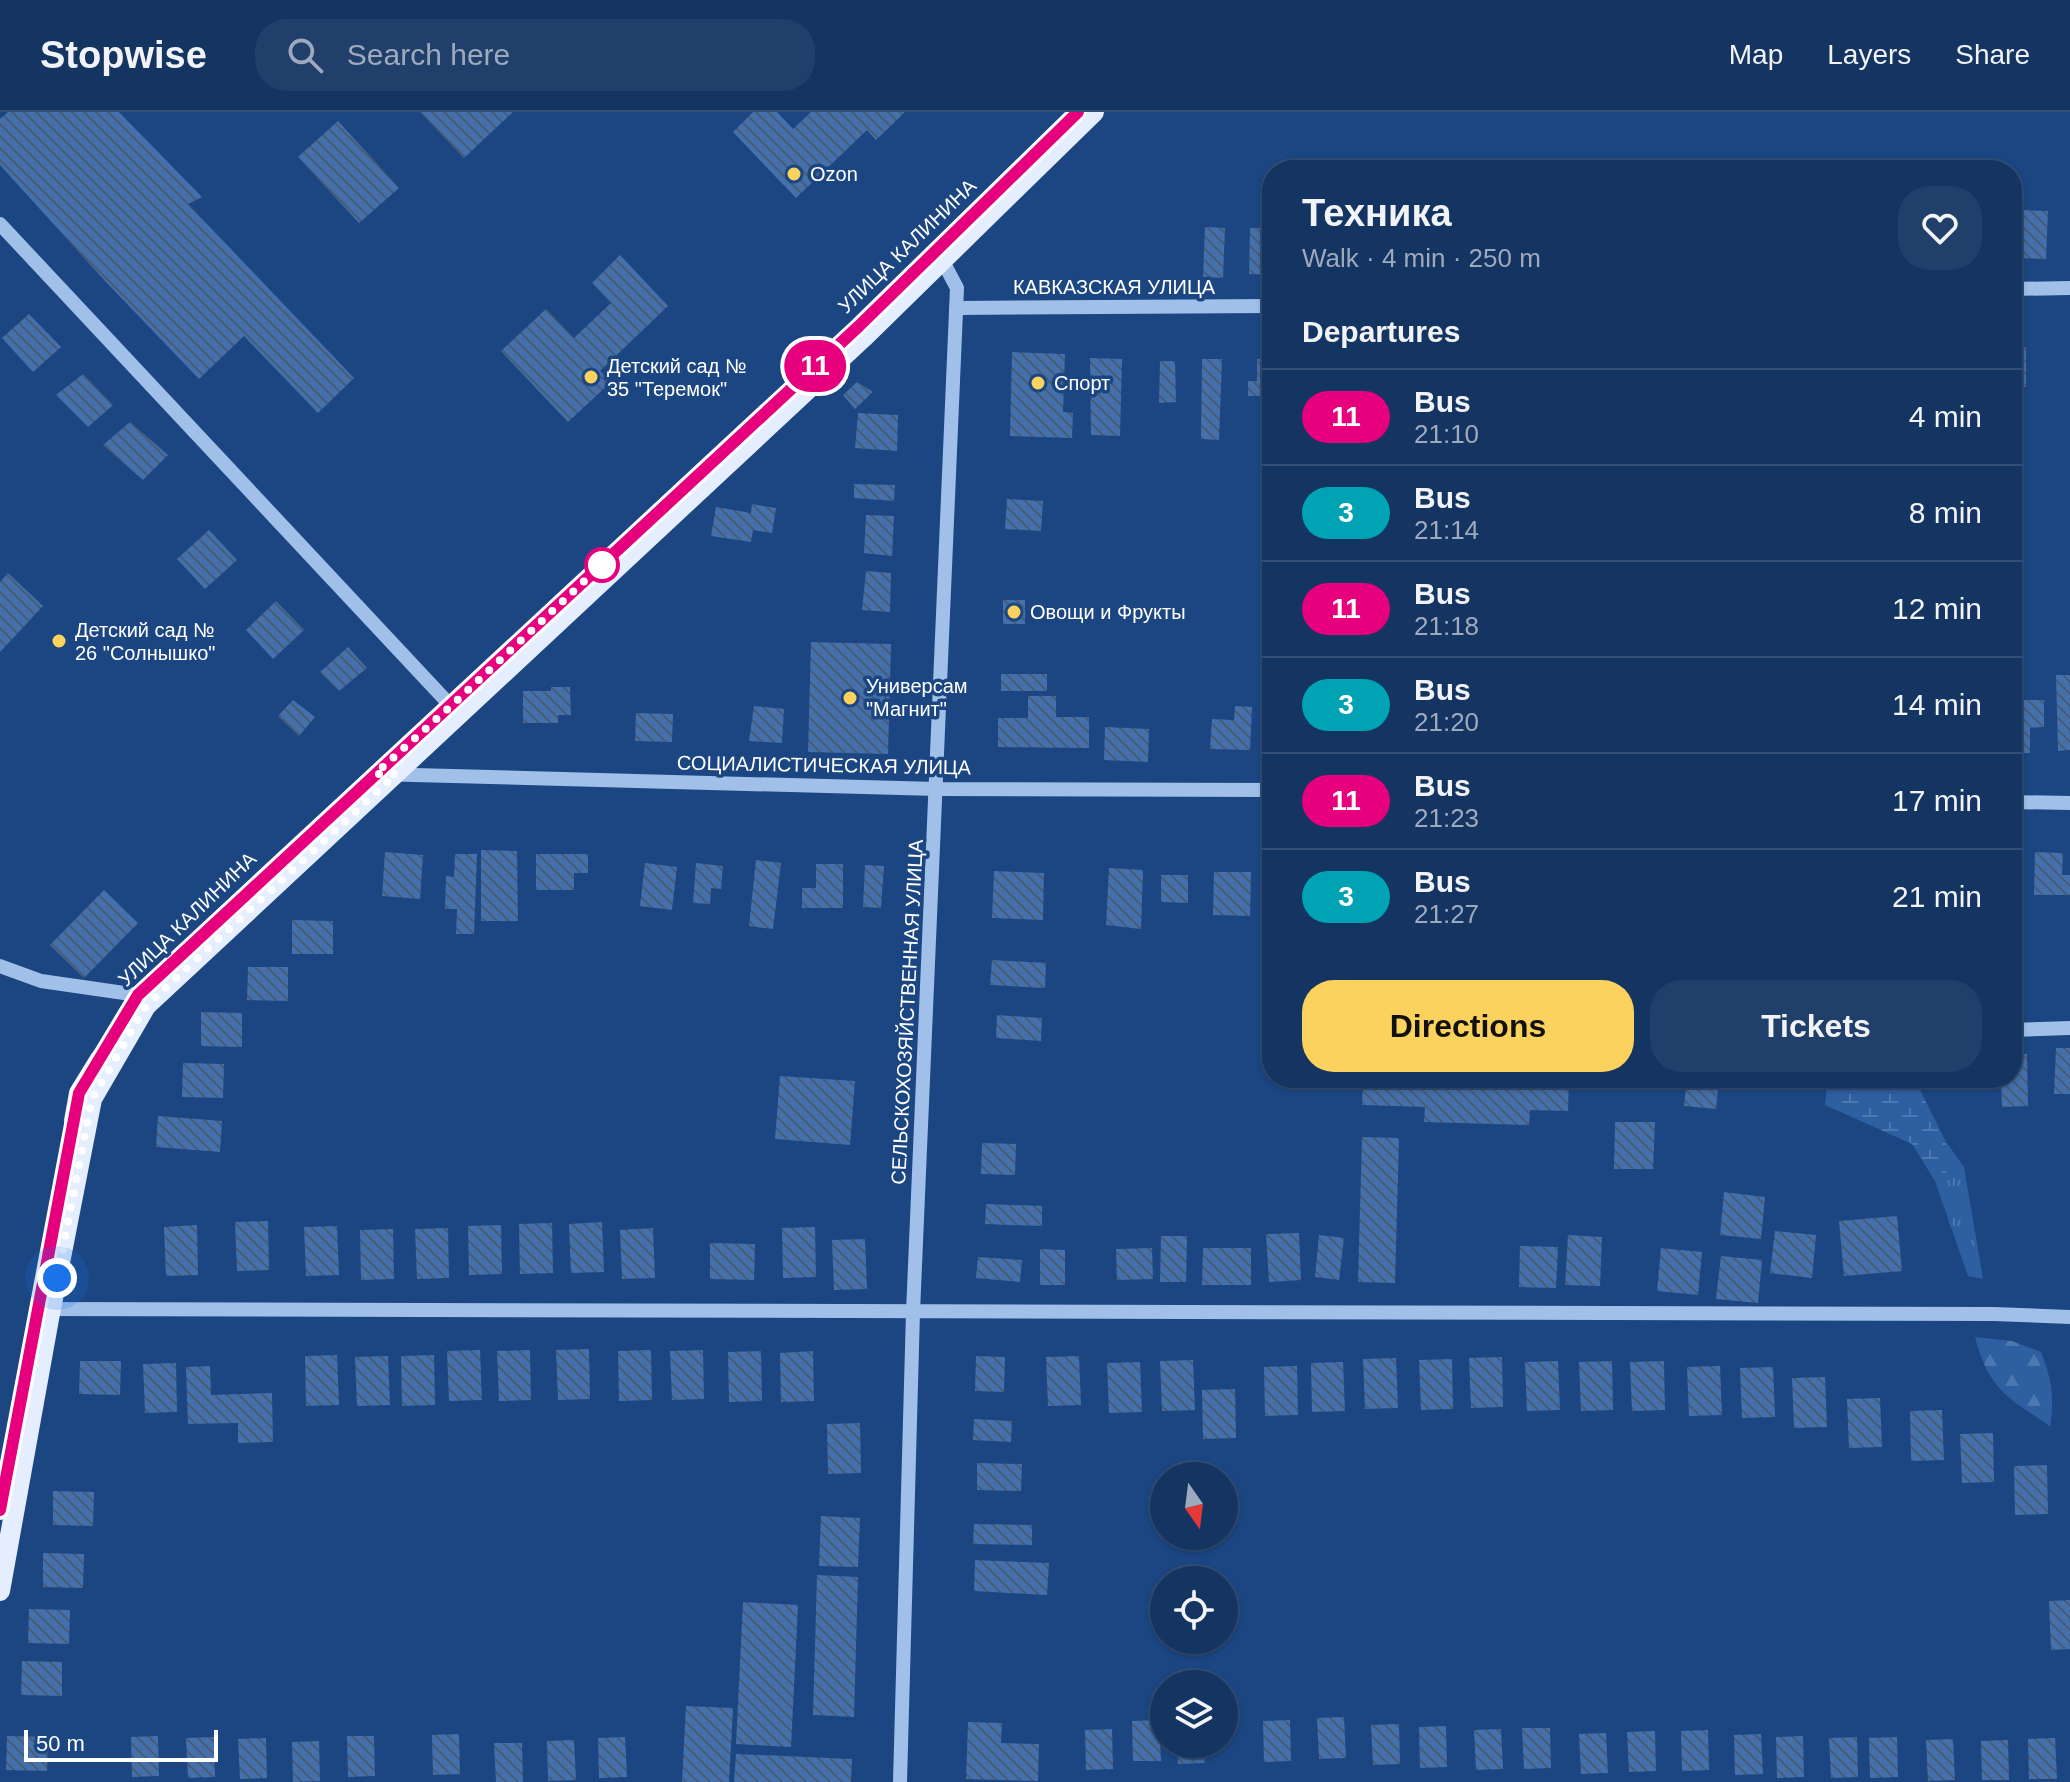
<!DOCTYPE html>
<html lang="en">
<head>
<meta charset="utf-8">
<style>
	:root { --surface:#143462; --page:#213f6b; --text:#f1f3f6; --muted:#9daabe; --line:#334f77; --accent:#fbd25d }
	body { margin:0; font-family:Helvetica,sans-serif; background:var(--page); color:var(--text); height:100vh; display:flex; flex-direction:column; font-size:30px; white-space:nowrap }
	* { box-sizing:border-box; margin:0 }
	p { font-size:26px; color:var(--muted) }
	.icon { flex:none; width:44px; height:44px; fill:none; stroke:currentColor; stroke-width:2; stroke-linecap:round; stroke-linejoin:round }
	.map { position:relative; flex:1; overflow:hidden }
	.drawer { position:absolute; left:1262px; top:48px; width:760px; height:928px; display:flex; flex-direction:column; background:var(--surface); border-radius:32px; box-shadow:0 2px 6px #0004,0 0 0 2px var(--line) }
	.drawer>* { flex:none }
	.badge { padding:0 16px; border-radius:26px; font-size:28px; line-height:52px }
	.needle { width:52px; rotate:166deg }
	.buttons { position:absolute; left:1150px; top:1350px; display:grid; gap:16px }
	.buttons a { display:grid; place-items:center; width:88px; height:88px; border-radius:50%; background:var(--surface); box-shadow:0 2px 6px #0004,0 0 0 2px var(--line); font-size:40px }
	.scale { position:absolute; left:24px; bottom:20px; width:194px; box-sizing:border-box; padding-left:8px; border:4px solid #fff; border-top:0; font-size:22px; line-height:28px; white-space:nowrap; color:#fff; -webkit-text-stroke:6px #1b4682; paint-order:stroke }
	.you { position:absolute; width:40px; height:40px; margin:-20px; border:6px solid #fff; border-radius:50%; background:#1a73e8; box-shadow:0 0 0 12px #1a73e833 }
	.map>.badge { position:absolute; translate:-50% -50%; box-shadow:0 0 0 4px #fff }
	h2 { padding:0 40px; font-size:30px; line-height:72px }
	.round { display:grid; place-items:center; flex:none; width:84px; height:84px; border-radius:32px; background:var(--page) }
	.head { display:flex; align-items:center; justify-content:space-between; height:136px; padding:0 40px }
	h1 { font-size:38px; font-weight:600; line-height:60px }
	.primary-button { display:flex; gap:16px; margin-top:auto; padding:16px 40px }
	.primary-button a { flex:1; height:92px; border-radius:32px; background:var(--accent); color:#111; font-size:32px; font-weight:600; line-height:92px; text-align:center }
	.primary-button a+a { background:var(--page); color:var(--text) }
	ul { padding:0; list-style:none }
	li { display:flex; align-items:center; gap:24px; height:96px; padding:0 40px; border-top:2px solid var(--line) }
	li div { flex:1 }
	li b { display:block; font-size:30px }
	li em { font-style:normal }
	li .badge { min-width:88px; font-weight:700; text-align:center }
	header { display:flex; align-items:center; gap:48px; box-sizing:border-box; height:112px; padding:0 40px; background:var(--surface); border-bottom:2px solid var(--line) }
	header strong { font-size:38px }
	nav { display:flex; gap:44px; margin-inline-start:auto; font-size:28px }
	.search { width:560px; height:72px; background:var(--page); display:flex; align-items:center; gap:20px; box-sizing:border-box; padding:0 28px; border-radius:32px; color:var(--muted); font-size:30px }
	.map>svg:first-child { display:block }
</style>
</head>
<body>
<header>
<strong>Stopwise</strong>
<div class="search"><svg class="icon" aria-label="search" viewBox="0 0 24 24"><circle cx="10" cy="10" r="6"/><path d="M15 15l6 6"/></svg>Search here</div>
<nav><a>Map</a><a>Layers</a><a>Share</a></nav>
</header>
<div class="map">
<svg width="2070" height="1670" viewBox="0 0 2070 1670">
	<defs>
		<pattern id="grass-tufts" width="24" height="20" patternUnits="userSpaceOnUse" patternTransform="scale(2)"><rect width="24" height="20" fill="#2e5fa1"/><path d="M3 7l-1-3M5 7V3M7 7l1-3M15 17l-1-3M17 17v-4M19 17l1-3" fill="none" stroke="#4d77af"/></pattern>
		<pattern id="forest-firs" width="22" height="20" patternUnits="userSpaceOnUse" patternTransform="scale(2)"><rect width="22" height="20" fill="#2e5fa1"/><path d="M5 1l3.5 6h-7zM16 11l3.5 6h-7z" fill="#4d77af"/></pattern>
		<pattern id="wetland-marsh" width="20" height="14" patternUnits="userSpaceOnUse" patternTransform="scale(2)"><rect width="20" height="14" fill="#2e5fa1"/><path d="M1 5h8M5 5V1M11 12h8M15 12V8" fill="none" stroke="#4d77af"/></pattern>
		<pattern id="building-back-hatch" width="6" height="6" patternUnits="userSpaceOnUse" patternTransform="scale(2)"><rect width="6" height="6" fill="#4470ab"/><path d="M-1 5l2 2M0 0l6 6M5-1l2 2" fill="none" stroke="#485c77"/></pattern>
	</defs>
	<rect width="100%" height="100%" fill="#1b4682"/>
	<polygon fill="url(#grass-tufts)" points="1946,1030 1964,1055 1983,1167 1968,1164 1935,1069 1946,1070"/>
	<path fill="url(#forest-firs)" d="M1975,1225L2012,1229L2041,1240C2051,1265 2055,1286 2050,1314C2007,1285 1989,1278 1975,1225Z"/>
	<polygon fill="url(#wetland-marsh)" points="1828,966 1914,966 1946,1030 1946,1071 1935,1069 1912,1032 1825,993"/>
	<g fill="url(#building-back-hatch)">
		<polygon points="8,0 119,0 202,85 188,92 354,266 318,301 244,224 199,267 106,170 0,53 0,7"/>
		<polygon points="420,0 513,0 464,46"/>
		<polygon points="753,0 777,0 793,17 811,0 905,0 876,28 867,18 796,86 733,20"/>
		<polygon points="338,9 399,76 359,111 298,45"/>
		<polygon points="2021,98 2048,99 2046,147 2020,146"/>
		<polygon points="1205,115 1225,116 1223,166 1203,165"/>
		<polygon points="1250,116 1272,116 1272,163 1249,162"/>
		<polygon points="620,143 668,194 600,259 611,270 568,310 501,239 546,197 574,226 611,191 592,171"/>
		<polygon points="29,202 61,235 33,260 2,226"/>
		<rect x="2012" y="235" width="14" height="40"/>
		<polygon points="1012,240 1065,242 1063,300 1073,301 1072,326 1010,324"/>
		<polygon points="1090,246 1122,247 1120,324 1091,323"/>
		<polygon points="1272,246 1272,284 1248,284 1248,269 1257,269 1257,247"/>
		<polygon points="1202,247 1222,247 1219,328 1201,327"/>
		<polygon points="1160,249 1175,249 1176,290 1159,291"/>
		<polygon points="83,262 113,293 88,315 56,283"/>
		<polygon points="857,270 873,280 855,297 843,283"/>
		<polygon points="858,301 898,303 897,339 855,336"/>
		<polygon points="130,310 168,343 143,368 103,333"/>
		<polygon points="854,372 895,373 894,389 854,386"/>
		<polygon points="1007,387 1043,389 1041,419 1005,417"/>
		<polygon points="752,392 776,396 772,421 753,418 751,430 711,424 716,395 751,401"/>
		<polygon points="866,403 894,404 892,444 864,441"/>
		<polygon points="209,418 237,448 205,477 177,447"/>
		<polygon points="866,459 891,461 890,500 862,498"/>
		<polygon points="8,461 43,494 0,540 0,470"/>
		<rect x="1003" y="488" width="22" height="24"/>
		<polygon points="276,489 304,518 273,547 246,518"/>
		<polygon points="811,530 891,532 888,642 808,640"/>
		<polygon points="348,535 367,556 339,579 320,560"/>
		<rect x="1001" y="562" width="46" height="17"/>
		<polygon points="2056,563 2070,563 2070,638 2058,639"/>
		<polygon points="551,575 570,575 571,603 558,603 558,611 523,611 523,579 551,579"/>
		<polygon points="1028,584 1056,584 1056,605 1089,605 1089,636 998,635 998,606 1028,606"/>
		<polygon points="293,588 315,605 299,624 278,604"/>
		<polygon points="2012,588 2044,588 2044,615 2030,616 2030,641 2012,641"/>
		<polygon points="754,594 784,597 782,631 749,629"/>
		<polygon points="1235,594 1252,595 1250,638 1210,637 1212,607 1234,608"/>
		<polygon points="636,601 673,602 672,630 635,629"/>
		<polygon points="1105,615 1149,617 1148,650 1104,648"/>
		<polygon points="481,738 517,739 518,809 481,809"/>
		<polygon points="385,740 423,743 420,787 382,784"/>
		<polygon points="2035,740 2063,741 2062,763 2070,763 2070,783 2034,783"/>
		<polygon points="2022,741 2023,794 2012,794 2012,742"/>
		<polygon points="455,742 477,742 474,822 456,822 457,797 445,797 446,764 454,765"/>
		<polygon points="536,742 588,742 588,761 574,761 574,778 536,778"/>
		<polygon points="756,748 781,751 773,817 749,814"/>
		<polygon points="645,751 677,755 672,798 640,794"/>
		<polygon points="696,751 723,754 721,777 711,776 710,792 693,791"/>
		<polygon points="816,752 843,752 843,796 802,796 802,776 816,776"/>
		<polygon points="865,753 884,754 881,796 863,795"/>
		<polygon points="1109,756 1143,758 1141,817 1106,813"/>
		<polygon points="994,759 1044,761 1043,808 992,806"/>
		<polygon points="1214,760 1251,760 1250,804 1213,803"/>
		<polygon points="1161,763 1188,763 1188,791 1161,790"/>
		<polygon points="104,778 138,811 84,866 50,833"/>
		<polygon points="292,808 333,809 333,842 292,842"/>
		<polygon points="992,848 1046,851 1045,876 990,873"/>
		<polygon points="248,855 288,855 288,889 247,888"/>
		<polygon points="201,900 242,901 242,935 201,934"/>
		<polygon points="997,903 1042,906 1041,929 996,926"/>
		<polygon points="2056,936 2070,936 2070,982 2054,982"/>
		<polygon points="2012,942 2027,942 2028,994 2002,995 2001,966 2012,966"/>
		<polygon points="183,951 224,952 223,986 182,985"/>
		<polygon points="780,964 855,969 850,1033 775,1027"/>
		<polygon points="1363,966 1569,967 1568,999 1530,998 1529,1013 1424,1010 1425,995 1362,993"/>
		<polygon points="1687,966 1719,966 1716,997 1684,994"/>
		<polygon points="1951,966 1986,966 1986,973 1952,975"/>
		<polygon points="158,1004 222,1009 220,1040 156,1035"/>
		<polygon points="1615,1010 1655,1010 1653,1057 1614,1057"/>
		<polygon points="1362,1025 1399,1026 1395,1171 1358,1170"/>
		<polygon points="982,1031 1016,1032 1015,1063 981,1062"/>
		<polygon points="1724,1080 1765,1085 1761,1127 1720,1123"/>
		<polygon points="986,1092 1042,1094 1042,1114 985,1112"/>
		<polygon points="1897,1104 1902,1159 1844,1164 1839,1109"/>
		<polygon points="268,1109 269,1158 237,1159 235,1110"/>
		<polygon points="602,1110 604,1160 571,1161 569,1112"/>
		<polygon points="552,1111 553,1161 520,1162 519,1112"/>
		<polygon points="197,1113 198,1163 166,1164 164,1115"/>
		<polygon points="501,1113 502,1162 469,1163 468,1114"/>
		<polygon points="337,1114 339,1163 306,1164 304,1115"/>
		<polygon points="815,1115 816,1165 783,1166 782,1116"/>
		<polygon points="448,1116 449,1166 417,1167 415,1117"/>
		<polygon points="653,1116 655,1166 622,1167 620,1118"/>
		<polygon points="393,1117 394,1167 361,1168 360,1118"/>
		<polygon points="1775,1119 1816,1123 1812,1166 1770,1161"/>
		<polygon points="1299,1121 1301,1168 1269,1170 1266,1122"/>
		<polygon points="1319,1123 1344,1126 1339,1168 1315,1165"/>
		<polygon points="1568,1123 1602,1125 1600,1174 1565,1173"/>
		<polygon points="1161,1124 1187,1124 1186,1170 1160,1170"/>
		<polygon points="865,1127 867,1177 834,1178 832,1128"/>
		<polygon points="710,1131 755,1132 754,1168 710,1167"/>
		<polygon points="1520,1134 1558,1135 1556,1176 1519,1175"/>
		<polygon points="1152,1136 1153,1167 1117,1168 1116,1137"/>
		<polygon points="1203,1136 1251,1136 1251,1173 1202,1173"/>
		<polygon points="1661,1136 1702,1140 1698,1183 1657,1179"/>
		<polygon points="1040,1137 1065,1138 1065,1173 1040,1173"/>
		<polygon points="1721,1144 1762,1148 1758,1191 1716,1187"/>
		<polygon points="978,1145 1022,1148 1020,1170 976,1166"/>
		<polygon points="589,1237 590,1287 558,1288 556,1238"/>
		<polygon points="480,1238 482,1288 449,1289 447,1239"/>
		<polygon points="530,1238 531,1288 499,1289 497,1239"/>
		<polygon points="651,1238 652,1288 619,1289 618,1239"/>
		<polygon points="703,1238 704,1287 672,1288 670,1239"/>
		<polygon points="761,1239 762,1289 729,1290 728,1240"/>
		<polygon points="813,1239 814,1289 781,1290 780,1241"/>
		<polygon points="337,1243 339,1293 306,1294 305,1244"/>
		<polygon points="434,1243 435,1293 402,1294 401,1244"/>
		<polygon points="388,1244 390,1293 357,1294 355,1245"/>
		<polygon points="976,1244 1005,1245 1004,1280 975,1279"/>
		<polygon points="1079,1244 1081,1293 1048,1294 1046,1245"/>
		<polygon points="1502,1245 1503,1295 1471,1296 1469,1246"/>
		<polygon points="1396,1246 1398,1296 1365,1297 1363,1247"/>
		<polygon points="1452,1247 1453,1297 1421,1298 1419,1248"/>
		<polygon points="1193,1248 1195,1298 1162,1299 1160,1249"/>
		<polygon points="80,1249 121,1249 120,1283 79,1282"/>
		<polygon points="1558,1249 1560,1298 1527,1299 1525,1250"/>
		<polygon points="1612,1249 1613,1298 1581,1299 1579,1250"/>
		<polygon points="1664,1249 1665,1298 1632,1299 1630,1250"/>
		<polygon points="1140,1250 1142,1300 1109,1301 1107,1251"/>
		<polygon points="1343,1250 1345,1299 1312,1300 1311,1251"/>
		<polygon points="176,1251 177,1300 145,1301 143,1252"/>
		<polygon points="210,1254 211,1283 272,1281 273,1330 238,1331 238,1311 188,1312 186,1255"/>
		<polygon points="1297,1254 1298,1303 1265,1304 1264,1255"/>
		<polygon points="1720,1254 1722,1303 1689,1304 1687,1255"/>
		<polygon points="1773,1255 1775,1305 1742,1306 1740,1256"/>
		<polygon points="1825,1265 1827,1315 1794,1316 1792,1266"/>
		<polygon points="1235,1277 1236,1326 1203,1327 1202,1278"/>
		<polygon points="1880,1286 1882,1335 1849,1336 1847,1287"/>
		<polygon points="1942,1298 1944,1348 1911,1349 1910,1299"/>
		<polygon points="974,1307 1012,1309 1011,1330 973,1328"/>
		<polygon points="860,1311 861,1361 828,1362 827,1312"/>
		<polygon points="1993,1321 1994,1370 1962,1371 1960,1322"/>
		<polygon points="977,1351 1022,1352 1021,1379 977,1378"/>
		<polygon points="2047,1353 2048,1402 2015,1403 2014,1354"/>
		<polygon points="53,1379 94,1380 93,1414 53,1413"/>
		<polygon points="821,1404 860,1406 858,1455 819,1454"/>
		<polygon points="974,1412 1032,1413 1032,1433 973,1432"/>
		<polygon points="43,1441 84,1442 83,1476 43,1475"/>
		<polygon points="975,1448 1049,1451 1047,1483 974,1479"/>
		<polygon points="817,1463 858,1465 854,1605 813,1603"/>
		<polygon points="2070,1488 2070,1537 2051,1538 2049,1489"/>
		<polygon points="743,1490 798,1493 791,1635 736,1632"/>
		<polygon points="29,1497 70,1498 69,1532 28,1531"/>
		<polygon points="22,1549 62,1550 62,1584 21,1583"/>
		<polygon points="1202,1562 1203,1572 1176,1572 1175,1563"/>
		<polygon points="686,1594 733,1596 729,1670 682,1670"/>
		<polygon points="1344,1605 1346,1646 1319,1647 1317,1606"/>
		<polygon points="1159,1608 1161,1649 1133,1649 1132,1609"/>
		<polygon points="1290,1608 1291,1649 1264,1650 1263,1609"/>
		<polygon points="968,1610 1002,1611 1001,1631 1039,1632 1038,1669 966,1667"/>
		<polygon points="1399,1612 1400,1652 1373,1653 1371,1613"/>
		<polygon points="1446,1614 1447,1655 1420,1656 1419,1615"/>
		<polygon points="1522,1616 1550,1616 1551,1656 1524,1657"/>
		<polygon points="1112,1617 1113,1657 1086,1658 1085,1618"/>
		<polygon points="1501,1617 1503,1657 1476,1658 1474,1618"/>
		<polygon points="1708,1618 1709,1658 1682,1659 1681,1619"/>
		<polygon points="1655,1619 1656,1659 1629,1660 1627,1620"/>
		<polygon points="1606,1621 1608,1661 1581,1662 1579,1622"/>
		<polygon points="459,1622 460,1662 433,1663 432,1623"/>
		<polygon points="1761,1622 1763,1662 1735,1663 1734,1623"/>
		<polygon points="7,1624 48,1625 47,1659 6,1658"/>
		<polygon points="158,1624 159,1664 132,1665 131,1625"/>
		<polygon points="347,1624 374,1624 375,1664 348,1665"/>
		<polygon points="1803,1624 1804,1665 1777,1666 1776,1625"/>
		<polygon points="214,1625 215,1665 188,1666 186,1626"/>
		<polygon points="625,1625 627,1665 599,1666 598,1626"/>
		<polygon points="1857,1625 1858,1665 1831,1666 1829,1626"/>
		<polygon points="1897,1625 1898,1665 1870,1666 1869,1626"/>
		<polygon points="266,1626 267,1666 240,1667 238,1627"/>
		<polygon points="2055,1626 2057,1667 2029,1667 2028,1627"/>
		<polygon points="1953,1627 1955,1668 1928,1669 1926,1628"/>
		<polygon points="574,1628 576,1668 548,1669 547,1629"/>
		<polygon points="2008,1628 2009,1668 1982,1668 1981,1629"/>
		<polygon points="319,1629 320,1669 293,1670 292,1630"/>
		<polygon points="494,1631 522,1631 523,1670 496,1670"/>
		<polygon points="1177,1632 1204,1632 1205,1651 1178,1652"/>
		<polygon points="736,1642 852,1647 851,1670 734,1670"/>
	</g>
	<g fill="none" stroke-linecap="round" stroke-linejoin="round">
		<g stroke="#a0c0ea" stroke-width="14">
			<polyline points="0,112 451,594"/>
			<polyline points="2012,177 2070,176"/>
			<polyline points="956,196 1272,194"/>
			<polyline points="375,662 937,677 1272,678"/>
			<polyline points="2012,690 2070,691"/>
			<polyline points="0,854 41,869 138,883"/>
			<polyline points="2012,918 2070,916"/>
			<polyline points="39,1197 1994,1202 2070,1205"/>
			<polyline points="900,1670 913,1200 957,176 937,138"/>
		</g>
		<g stroke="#e4eefe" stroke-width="20">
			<polyline points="74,1009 79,981 100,947"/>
			<polyline points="0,1398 8,1358"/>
			<polyline points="0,1479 49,1207 92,987 146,894 863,226 1094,0"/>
		</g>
	</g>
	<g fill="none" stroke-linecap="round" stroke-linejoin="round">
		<g stroke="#fff" stroke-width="18">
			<polyline id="line" points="0,1398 79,981 138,883 859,214 1078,0"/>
		</g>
		<use href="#line" stroke="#e6007e" stroke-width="12"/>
		<polyline stroke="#fff" stroke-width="8" stroke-dasharray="0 14.4" points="57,1166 92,987 146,894 396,662 375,662 451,594 610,445 602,453"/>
	</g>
	<g fill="#fbd25d" stroke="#1b4682" stroke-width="3">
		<circle cx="794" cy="62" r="8"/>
		<circle cx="591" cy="265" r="8"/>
		<circle cx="1038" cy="271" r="8"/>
		<circle cx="1014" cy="500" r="8"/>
		<circle cx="59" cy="529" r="8"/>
		<circle cx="850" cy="586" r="8"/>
	</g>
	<circle fill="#fff" stroke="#e6007e" stroke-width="4" cx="602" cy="453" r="16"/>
	<g text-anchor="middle" stroke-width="7" stroke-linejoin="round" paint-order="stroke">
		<g font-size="20" fill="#fff" stroke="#1b4682" text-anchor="start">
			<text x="810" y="69">Ozon</text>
			<text x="607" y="261">Детский сад №<tspan x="607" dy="23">35 "Теремок"</tspan></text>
			<text x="1054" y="278">Спорт</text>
			<text x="1030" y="507">Овощи и Фрукты</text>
			<text x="75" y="525">Детский сад №<tspan x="75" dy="23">26 "Солнышко"</tspan></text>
			<text x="866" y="581">Универсам<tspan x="866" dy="23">"Магнит"</tspan></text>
		</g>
		<g font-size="20" fill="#fff" stroke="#1b4682">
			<text transform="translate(907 134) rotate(-44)" y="7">УЛИЦА КАЛИНИНА</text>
			<text x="1114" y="182">КАВКАЗСКАЯ УЛИЦА</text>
			<text transform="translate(824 653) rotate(1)" y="7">СОЦИАЛИСТИЧЕСКАЯ УЛИЦА</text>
			<text transform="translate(187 807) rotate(-44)" y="7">УЛИЦА КАЛИНИНА</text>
			<text transform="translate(907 900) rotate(-87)" y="7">СЕЛЬСКОХОЗЯЙСТВЕННАЯ УЛИЦА</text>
		</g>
	</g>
</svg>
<div class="buttons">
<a><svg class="needle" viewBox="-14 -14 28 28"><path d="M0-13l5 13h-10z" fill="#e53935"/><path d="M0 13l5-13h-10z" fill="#9daabe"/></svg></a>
<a><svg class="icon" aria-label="locate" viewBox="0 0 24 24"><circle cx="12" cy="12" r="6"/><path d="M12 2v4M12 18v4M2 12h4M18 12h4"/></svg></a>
<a><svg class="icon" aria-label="layers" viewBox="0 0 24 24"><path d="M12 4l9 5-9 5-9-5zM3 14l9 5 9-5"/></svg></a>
</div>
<div class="scale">50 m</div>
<div class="you" style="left:57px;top:1166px"></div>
<b class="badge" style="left:815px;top:254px;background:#e6007e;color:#fff">11</b>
<section class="drawer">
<div class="head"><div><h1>Техника</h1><p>Walk · 4 min · 250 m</p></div><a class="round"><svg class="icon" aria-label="heart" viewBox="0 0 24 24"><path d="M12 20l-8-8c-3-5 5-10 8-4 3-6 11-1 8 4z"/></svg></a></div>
<h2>Departures</h2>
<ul>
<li><span class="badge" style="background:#e6007e;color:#fff">11</span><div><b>Bus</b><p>21:10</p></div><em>4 min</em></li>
<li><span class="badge" style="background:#00a3b4;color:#fff">3</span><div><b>Bus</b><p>21:14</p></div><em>8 min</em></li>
<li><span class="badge" style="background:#e6007e;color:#fff">11</span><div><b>Bus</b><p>21:18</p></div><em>12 min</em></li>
<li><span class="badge" style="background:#00a3b4;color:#fff">3</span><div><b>Bus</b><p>21:20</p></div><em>14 min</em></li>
<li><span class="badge" style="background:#e6007e;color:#fff">11</span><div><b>Bus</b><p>21:23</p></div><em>17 min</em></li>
<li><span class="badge" style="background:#00a3b4;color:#fff">3</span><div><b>Bus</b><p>21:27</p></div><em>21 min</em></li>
</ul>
<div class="primary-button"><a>Directions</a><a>Tickets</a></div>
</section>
</div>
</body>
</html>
